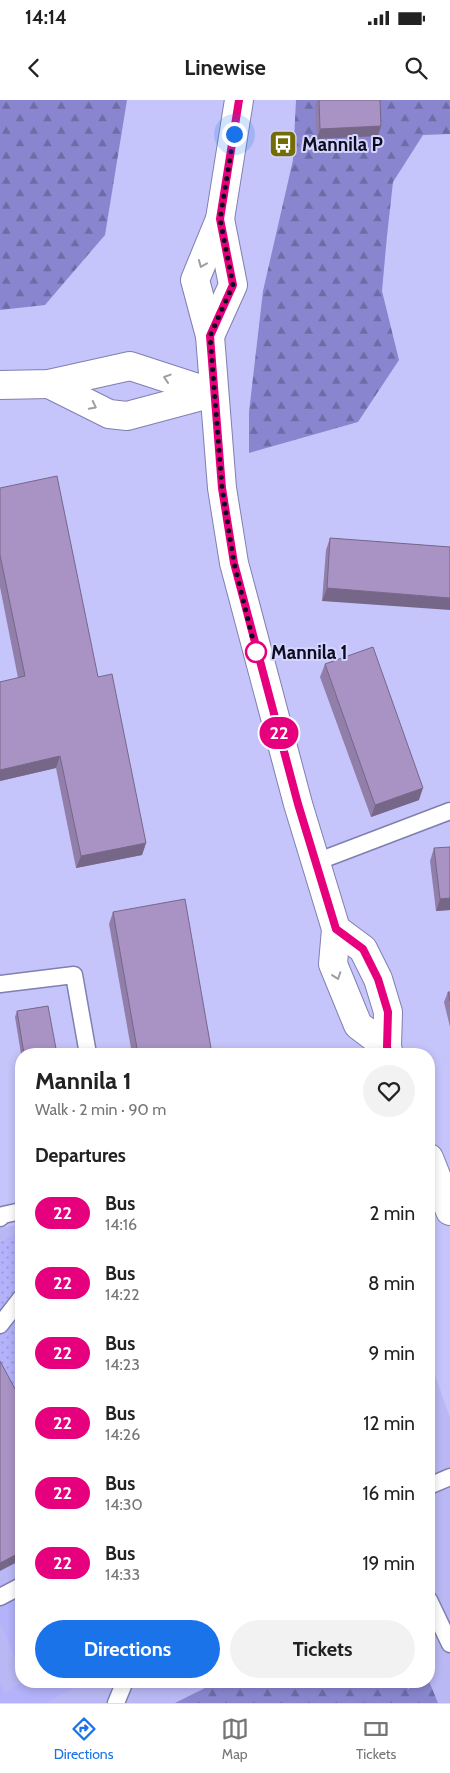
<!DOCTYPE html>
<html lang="en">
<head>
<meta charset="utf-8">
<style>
	:root { --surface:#fff; --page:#f2f2f2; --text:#222; --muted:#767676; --line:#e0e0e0; --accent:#1a73e8 }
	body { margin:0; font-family:Cabin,sans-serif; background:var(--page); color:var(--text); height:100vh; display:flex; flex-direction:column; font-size:19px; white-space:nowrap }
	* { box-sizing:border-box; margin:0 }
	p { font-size:16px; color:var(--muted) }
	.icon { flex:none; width:28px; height:28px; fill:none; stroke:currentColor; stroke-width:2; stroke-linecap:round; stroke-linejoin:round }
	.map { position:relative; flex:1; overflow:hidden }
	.drawer { position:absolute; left:15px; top:948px; width:420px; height:640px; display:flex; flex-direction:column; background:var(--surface); border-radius:20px; box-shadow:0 2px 8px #0003 }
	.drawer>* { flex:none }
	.badge { padding:0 10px; border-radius:16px; font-size:18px; line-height:32px }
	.you { position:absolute; width:25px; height:25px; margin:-12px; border:4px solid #fff; border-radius:50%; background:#1a73e8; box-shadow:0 0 0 8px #1a73e833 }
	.map>.badge { position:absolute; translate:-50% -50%; box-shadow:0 0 0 2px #fff }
	h2 { padding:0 20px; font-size:19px; line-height:45px }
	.round { display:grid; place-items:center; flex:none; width:52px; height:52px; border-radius:26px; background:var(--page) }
	.headline { display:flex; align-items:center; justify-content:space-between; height:85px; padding:0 20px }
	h1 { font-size:24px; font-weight:700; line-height:38px }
	.action { display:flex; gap:10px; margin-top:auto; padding:10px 20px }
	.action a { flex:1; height:58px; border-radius:30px; background:var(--accent); color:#fff; font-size:20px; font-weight:700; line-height:58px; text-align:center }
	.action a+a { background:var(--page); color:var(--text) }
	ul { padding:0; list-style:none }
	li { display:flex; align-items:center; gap:15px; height:70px; padding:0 20px }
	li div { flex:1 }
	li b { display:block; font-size:19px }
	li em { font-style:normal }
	li .badge { min-width:55px; font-weight:700; text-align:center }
	.status { display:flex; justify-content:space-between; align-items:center; height:35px; padding:0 25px; background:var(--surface); direction:ltr }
	.status svg { height:14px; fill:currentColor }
	header { display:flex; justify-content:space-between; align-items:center; height:65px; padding:0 20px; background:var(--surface); font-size:22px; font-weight:700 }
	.tabs { display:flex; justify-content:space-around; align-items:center; height:70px; border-top:1px solid var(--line); background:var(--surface); font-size:14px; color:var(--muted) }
	.tabs a { display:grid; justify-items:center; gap:2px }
	.tabs .on { color:var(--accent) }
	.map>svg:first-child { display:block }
</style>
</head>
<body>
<div class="status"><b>14:14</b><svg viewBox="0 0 49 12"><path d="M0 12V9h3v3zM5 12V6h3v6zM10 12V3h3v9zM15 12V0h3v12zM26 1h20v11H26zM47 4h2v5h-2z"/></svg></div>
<header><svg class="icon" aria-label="back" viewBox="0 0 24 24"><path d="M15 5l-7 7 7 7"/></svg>Linewise<svg class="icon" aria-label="search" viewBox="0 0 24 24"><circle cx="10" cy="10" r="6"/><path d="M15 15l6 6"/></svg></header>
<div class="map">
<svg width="450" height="1603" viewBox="0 0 450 1603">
	<defs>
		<pattern id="grass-dots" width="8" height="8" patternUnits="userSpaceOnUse" patternTransform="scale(1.25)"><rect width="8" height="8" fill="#b3b2fa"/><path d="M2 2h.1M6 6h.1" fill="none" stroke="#9998d6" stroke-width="1.8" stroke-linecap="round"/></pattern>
		<pattern id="forest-firs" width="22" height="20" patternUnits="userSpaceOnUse" patternTransform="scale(1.25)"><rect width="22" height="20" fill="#8986cf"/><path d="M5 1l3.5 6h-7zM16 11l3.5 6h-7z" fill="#6e6ca7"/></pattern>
	</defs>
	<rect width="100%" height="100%" fill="#c5c5fb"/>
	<polygon fill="#b9b8f4" points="21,1124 21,1581 429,1581 429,1258 450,1318 450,1603 0,1603 0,1128"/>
	<g fill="url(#grass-dots)">
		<polygon points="21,1132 21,1190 0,1214 0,1142"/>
		<polygon points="21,1210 21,1316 0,1276 0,1234"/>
	</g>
	<g fill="url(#forest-firs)">
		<polygon points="0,0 127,0 105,135 45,205 0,210"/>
		<polygon points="296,0 450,0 450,34 423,35 393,82 387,136 382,191 399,260 358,322 249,353 249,312 263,191 293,60"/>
		<polygon points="219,1581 404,1581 408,1589 423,1581 429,1581 438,1603 175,1603"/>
	</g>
	<g fill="#b3b2fa">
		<polygon points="21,1496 21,1571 0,1522 0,1507"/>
		<polygon points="23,1581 75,1581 73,1589 44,1603 0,1603 0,1584 5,1594"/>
	</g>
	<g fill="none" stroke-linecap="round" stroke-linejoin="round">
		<g stroke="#807fb0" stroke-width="19">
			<g id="service">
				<polyline points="316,762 450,711"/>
				<polyline points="0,884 74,875 88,954"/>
				<polyline points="0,1118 3,1115 21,1111"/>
				<polyline points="0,1225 21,1198"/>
				<polyline points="429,1386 450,1377"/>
				<polyline points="0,1497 21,1486"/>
				<polyline points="429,1500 450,1544"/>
				<polyline points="116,1603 125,1581"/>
			</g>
		</g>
		<g stroke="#807fb0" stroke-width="30">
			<g id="tertiary">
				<polyline points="49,284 109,314 127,316 213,293"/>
				<polyline points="0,285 49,284 130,266 213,293"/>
			</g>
		</g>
		<g stroke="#807fb0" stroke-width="30">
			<g id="secondary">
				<polyline points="239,0 220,119 195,180 210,236 222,388 234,463 298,704 336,829 333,864 358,925 387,947"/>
				<polyline points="210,236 233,185 220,119"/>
				<polyline points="336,829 363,849 378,879 388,912 387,947 389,954"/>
				<polyline points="429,1058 450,1111"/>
			</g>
		</g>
		<use href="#service" stroke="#fff" stroke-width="16"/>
		<use href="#tertiary" stroke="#fff" stroke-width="28"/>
		<use href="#secondary" stroke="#fff" stroke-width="28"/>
	</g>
	<g fill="#917ea9">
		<polygon points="317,0 380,0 378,36 317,39 315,6"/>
		<polygon points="0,388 98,577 146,743 142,755 76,768 56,668 0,681 0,582 18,578 0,487"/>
		<polygon points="330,438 450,447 322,501 326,450"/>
		<polygon points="325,564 419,700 371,717 320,577"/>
		<polygon points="434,748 450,810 436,811 430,761"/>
		<polygon points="113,812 212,954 132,954 109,824"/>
		<polygon points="448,892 450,892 450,927 444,902"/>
		<polygon points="17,911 57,954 21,954 15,917"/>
	</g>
	<g fill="#766789">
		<polygon points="381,26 378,36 317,39 320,29"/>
		<polygon points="327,488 450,498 450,510 322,501"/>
		<polygon points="60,656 56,668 0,681 0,670"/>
		<polygon points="423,688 419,700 371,717 375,705"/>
		<polygon points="146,743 142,755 76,768 81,756"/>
		<polygon points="450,798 450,810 436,811 440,799"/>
		<polygon points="21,1452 21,1460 0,1471 0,1463"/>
	</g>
	<g fill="#a993c4" stroke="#766789">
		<polygon points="319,0 380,0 381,26 320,29"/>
		<polygon points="57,376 98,577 112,574 146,743 81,756 60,656 0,670 0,582 25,576 0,455 0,388"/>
		<polygon points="330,438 450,447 450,498 327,488"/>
		<polygon points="373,547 423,688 375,705 325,564"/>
		<polygon points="450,747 450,798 440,799 434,748"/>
		<polygon points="185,799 212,954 138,954 113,812"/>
		<polygon points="448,892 450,892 450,901"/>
		<polygon points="48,906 57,954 24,954 17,911"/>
		<polygon points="0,1261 21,1300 21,1452 0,1463"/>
	</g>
	<defs><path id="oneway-chevron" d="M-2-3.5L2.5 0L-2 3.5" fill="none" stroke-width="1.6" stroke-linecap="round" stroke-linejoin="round" transform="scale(1.25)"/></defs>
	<g stroke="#9e9ea5">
		<use href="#oneway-chevron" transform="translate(202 164) rotate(112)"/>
		<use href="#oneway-chevron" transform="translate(167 278) rotate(-162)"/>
		<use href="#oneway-chevron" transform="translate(93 306) rotate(27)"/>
		<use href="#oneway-chevron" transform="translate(337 876) rotate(71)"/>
	</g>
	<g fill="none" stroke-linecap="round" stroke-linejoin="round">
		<g stroke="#fff" stroke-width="11">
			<polyline id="line" points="239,0 220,119 233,185 210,236 222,388 234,463 298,704 336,829 363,849 378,879 388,912 387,947 389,954"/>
		</g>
		<use href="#line" stroke="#e6007e" stroke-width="8"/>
		<polyline stroke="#0d0c1e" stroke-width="5" stroke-dasharray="0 9" points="234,34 220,119 233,185 210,236 222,388 234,463 256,552"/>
	</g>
	<defs>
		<g id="bus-square" transform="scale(1.4375)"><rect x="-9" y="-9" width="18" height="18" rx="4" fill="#736c07" stroke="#d3d4ff"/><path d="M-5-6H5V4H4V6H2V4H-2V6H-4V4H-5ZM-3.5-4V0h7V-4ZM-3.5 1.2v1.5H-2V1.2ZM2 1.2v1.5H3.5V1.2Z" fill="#fff"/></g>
	</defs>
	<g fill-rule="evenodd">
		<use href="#bus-square" x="283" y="44"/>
	</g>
	<circle fill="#fff" stroke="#e6007e" stroke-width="2.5" cx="256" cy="552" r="10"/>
	<g text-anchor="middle" stroke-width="4" stroke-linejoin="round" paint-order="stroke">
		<g font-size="19" font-weight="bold" fill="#0d0c1e" stroke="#d3d4ff" text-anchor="start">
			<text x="302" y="51">Mannila P</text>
		</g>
		<g font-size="19" font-weight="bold" fill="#0d0c1e" stroke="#d3d4ff" text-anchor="start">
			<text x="271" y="559">Mannila 1</text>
		</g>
	</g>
</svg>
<div class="you" style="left:234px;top:34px"></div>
<b class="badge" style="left:279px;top:633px;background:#e6007e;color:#fff">22</b>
<section class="drawer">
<div class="headline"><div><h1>Mannila 1</h1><p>Walk · 2 min · 90 m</p></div><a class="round"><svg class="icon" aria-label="heart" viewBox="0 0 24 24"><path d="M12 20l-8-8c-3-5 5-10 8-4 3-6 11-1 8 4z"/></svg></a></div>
<h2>Departures</h2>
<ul>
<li><span class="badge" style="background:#e6007e;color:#fff">22</span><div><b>Bus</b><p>14:16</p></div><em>2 min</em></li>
<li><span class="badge" style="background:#e6007e;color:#fff">22</span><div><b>Bus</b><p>14:22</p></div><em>8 min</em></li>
<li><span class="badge" style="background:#e6007e;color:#fff">22</span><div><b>Bus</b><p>14:23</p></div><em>9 min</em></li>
<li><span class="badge" style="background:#e6007e;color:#fff">22</span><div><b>Bus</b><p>14:26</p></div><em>12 min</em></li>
<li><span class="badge" style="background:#e6007e;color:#fff">22</span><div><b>Bus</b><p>14:30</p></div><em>16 min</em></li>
<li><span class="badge" style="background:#e6007e;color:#fff">22</span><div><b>Bus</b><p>14:33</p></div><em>19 min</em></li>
</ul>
<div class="action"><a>Directions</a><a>Tickets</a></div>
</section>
</div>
<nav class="tabs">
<a class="on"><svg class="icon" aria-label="directions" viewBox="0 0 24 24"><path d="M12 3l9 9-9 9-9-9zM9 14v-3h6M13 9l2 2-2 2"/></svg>Directions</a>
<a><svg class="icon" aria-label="map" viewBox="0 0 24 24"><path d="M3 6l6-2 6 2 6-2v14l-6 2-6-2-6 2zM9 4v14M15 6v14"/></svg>Map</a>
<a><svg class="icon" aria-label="tickets" viewBox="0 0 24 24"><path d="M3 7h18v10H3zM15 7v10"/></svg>Tickets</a>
</nav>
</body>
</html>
